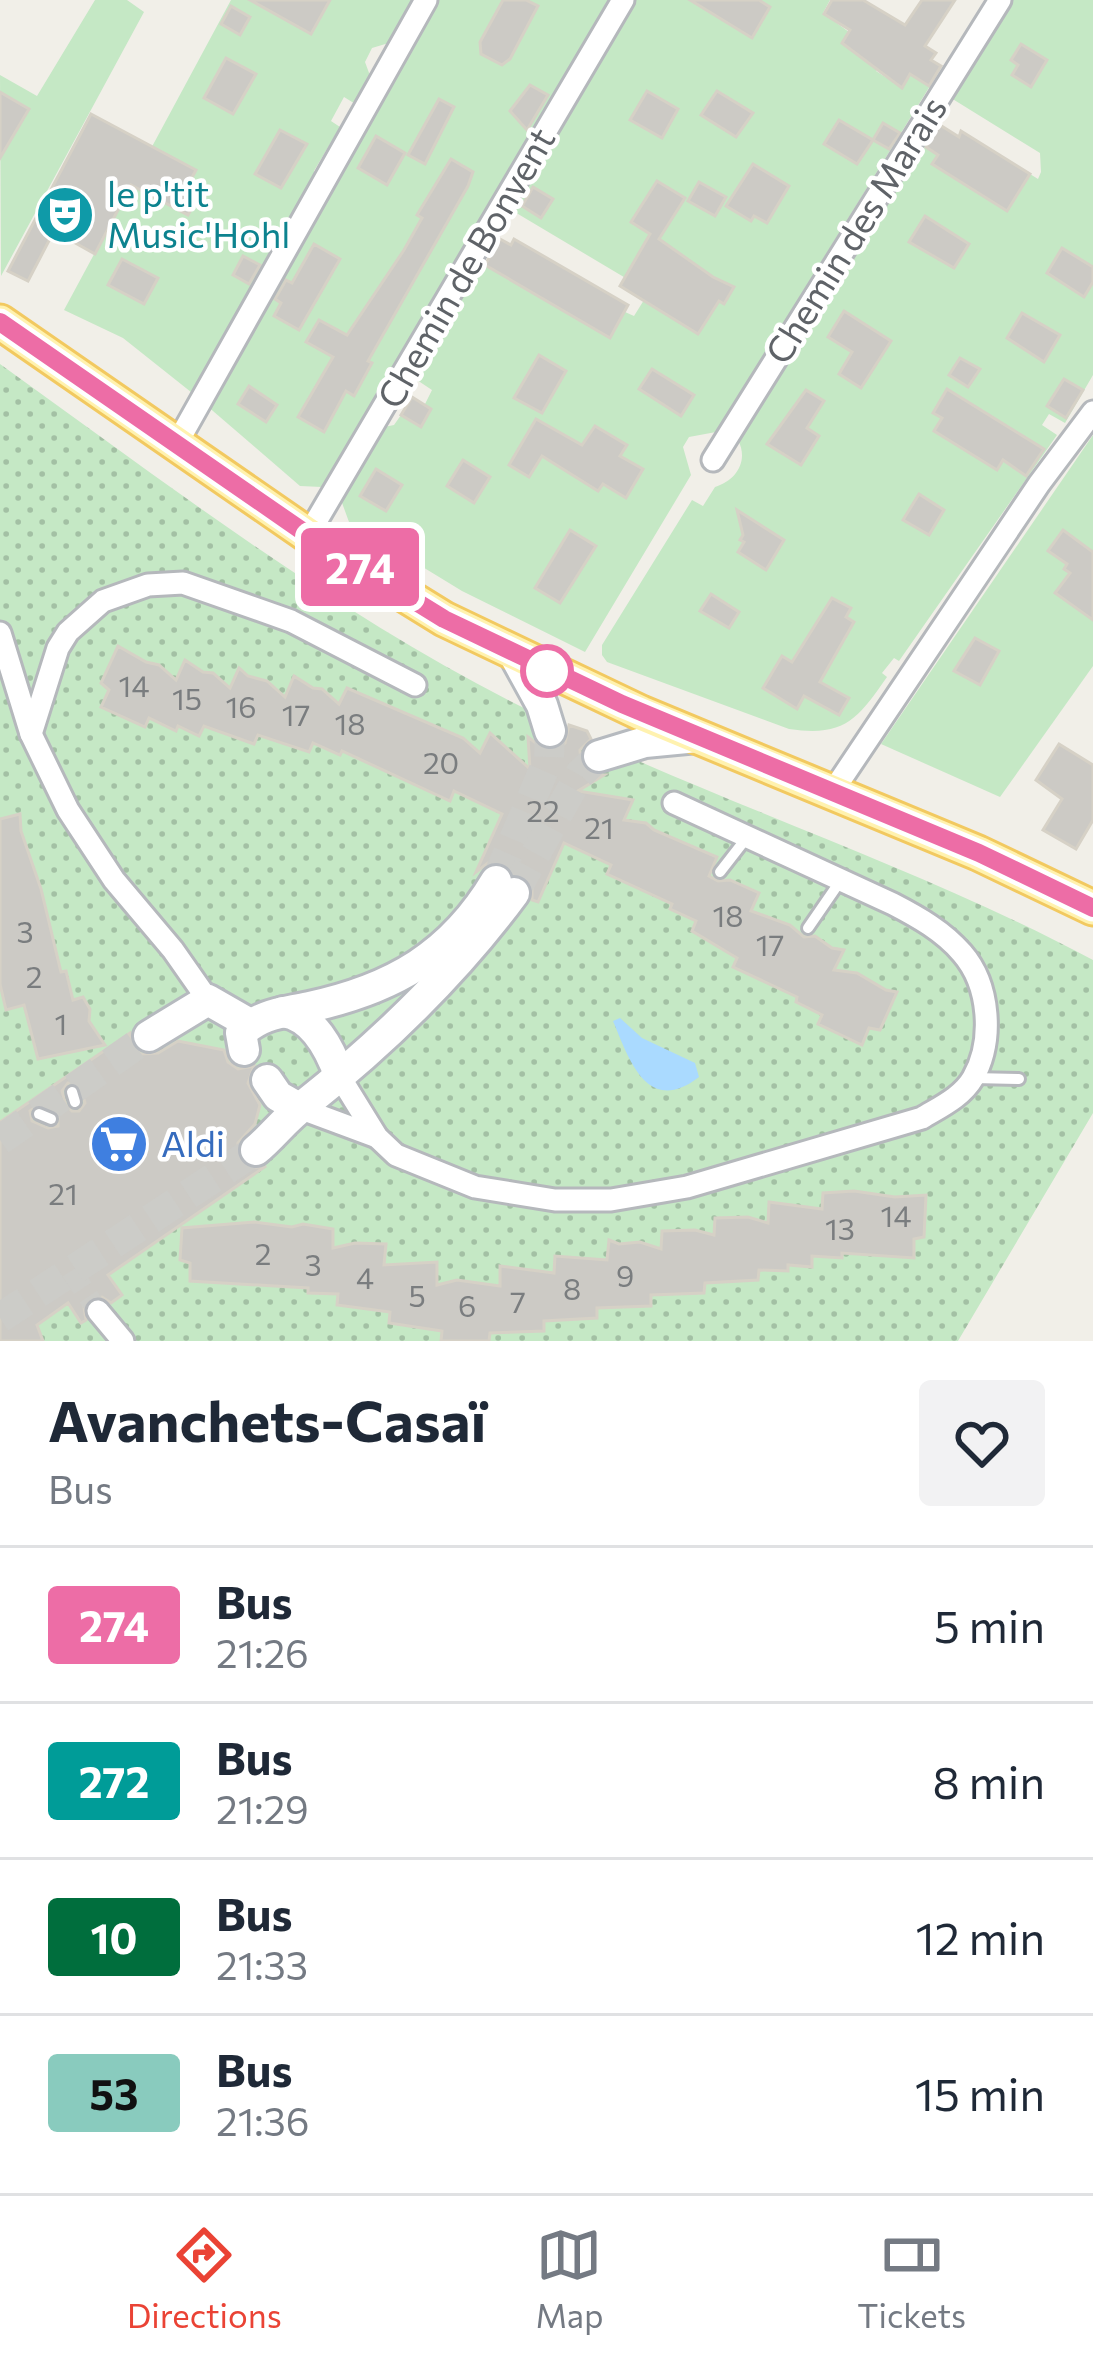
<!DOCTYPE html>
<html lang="en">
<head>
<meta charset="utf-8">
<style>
	:root { --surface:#fff; --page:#f2f2f3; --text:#1f2937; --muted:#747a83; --line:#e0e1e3; --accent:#ea4335 }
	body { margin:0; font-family:Commissioner,sans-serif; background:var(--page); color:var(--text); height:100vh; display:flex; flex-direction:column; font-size:45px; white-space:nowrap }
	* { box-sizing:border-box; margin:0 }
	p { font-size:39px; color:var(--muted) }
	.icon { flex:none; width:66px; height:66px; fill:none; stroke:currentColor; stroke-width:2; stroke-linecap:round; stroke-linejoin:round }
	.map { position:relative; height:1341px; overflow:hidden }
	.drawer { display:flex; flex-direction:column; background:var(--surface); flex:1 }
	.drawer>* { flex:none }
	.badge { padding:0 24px; border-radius:9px; font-size:42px; line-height:78px }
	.map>.badge { position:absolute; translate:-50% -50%; box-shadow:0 0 0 6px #fff }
	.round { display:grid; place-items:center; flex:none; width:126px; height:126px; border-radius:12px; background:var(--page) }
	.overview { display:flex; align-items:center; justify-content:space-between; height:204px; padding:0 48px }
	h1 { font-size:57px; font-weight:700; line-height:90px }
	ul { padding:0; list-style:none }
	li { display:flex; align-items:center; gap:36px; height:156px; padding:0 48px; border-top:3px solid var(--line) }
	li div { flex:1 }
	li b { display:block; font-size:45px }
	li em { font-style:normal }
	li .badge { min-width:132px; font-weight:700; text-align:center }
	.menu { display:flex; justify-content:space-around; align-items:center; height:168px; border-top:3px solid var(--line); background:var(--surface); font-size:33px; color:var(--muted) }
	.menu a { display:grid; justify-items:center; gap:6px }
	.menu .on { color:var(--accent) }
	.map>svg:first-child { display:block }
</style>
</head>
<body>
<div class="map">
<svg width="1093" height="1341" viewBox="0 0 1093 1341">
	<defs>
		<pattern id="park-dots" width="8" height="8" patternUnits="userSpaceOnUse" patternTransform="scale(3)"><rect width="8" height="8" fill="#c5e8c5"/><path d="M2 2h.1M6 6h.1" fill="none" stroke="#a3c0a4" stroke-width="1.8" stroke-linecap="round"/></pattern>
	</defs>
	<rect width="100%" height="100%" fill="#f1efe8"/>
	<g fill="#c5e8c5">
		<polygon points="95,0 127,0 144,12 1,276 0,75 37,96"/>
		<polygon points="231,0 414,0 392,42 372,48 365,62 372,81 357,105 344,97 331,121 340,127 314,171 317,182 196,396 123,338 64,310"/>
		<polygon points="433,0 609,0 331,478 322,487 300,486 206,405"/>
		<polygon points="636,0 830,0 823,13 883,57 876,71 901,87 910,74 930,86 716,432 689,437 683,447 691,475 585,652 462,591 349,522 341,500 384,427 394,425 401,415 421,427 431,410 425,404 432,390 414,378 483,264 610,337 625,312 634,316 649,292 513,211"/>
		<path d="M1012,0H1093V375L1065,423L1049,414L1042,425L1057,435L899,661L894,658L882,673L887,677C857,720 844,737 789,729L607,662L602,655V645L692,500L703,506L715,487C736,481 749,461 738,440L936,123L950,131L936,152L1013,201L1030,174L1038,179L1041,172L1040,153L951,98Z"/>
		<polygon points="1093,435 1093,666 1000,797 881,744"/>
	</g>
	<path fill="url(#park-dots)" d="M0,364C167,484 334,612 518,705C705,799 907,861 1093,960V1113L958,1341H0Z"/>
	<path fill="#aadaff" d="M620,1018L642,1038L695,1063L699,1077C647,1117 629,1059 613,1021Z"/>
	<g fill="#cccac5" stroke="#d6d1c6" stroke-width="3" fill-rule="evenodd">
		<polygon points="250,0 330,0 311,34"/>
		<polygon points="503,0 526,0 538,6 510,59 502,65 481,54 480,42"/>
		<polygon points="690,0 759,0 770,7 752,38"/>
		<polygon points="832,0 863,0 905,25 922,0 955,0 925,46 936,53 931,60 941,66 929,86 910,74 902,88 842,43 850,30 824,14"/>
		<polygon points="231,6 250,17 240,35 221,24"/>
		<polygon points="1021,44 1047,60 1031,87 1012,75 1018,65 1011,60"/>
		<polygon points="226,58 256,74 233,114 204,98"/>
		<polygon points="530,85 548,95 527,130 510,111"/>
		<polygon points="647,91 678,109 662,138 630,120"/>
		<polygon points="717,91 753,113 736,137 701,115"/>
		<polygon points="0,92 29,109 0,158"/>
		<polygon points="439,99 454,107 425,164 408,155"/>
		<polygon points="91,114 196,170 185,190 198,197 188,215 131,185 95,254 54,231 28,281 8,271"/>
		<polygon points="839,120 873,140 857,164 824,144"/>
		<polygon points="883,123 900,133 889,149 873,140"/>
		<polygon points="940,125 959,137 961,131 1030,174 1007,211 932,164 938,155 926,147"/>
		<polygon points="280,130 307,144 281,188 255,174"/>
		<polygon points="376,136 405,153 387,185 358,168"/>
		<polygon points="451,159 473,172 468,186 368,361 372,363 354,396 346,391 324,432 298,417 333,357 306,342 319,320 347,335 404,250 422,218 417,215"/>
		<polygon points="753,164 789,186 767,223 754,216 751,221 726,206"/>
		<polygon points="657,181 685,198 659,239 713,277 734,287 724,304 719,301 698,334 620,286 650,234 631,222"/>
		<polygon points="699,182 726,197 715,216 688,201"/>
		<polygon points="533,187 553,199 541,218 522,206"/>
		<polygon points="925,216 969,244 954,268 909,242"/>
		<polygon points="500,239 511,245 514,239 628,305 610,338 485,265"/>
		<polygon points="314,244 340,259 299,330 274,316 281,303 275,299 286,280 292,283"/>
		<polygon points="1062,248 1093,267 1093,282 1084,297 1047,273"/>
		<polygon points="243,256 260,265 249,284 233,275"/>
		<polygon points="122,259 158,278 144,304 108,285"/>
		<polygon points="844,311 891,341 861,388 839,374 852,352 828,337"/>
		<polygon points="1022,313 1060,335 1044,362 1007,338"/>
		<polygon points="539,355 566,371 542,413 514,398"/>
		<polygon points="960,358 980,369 968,387 949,375"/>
		<polygon points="652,369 694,395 681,416 639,389"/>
		<polygon points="1064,379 1083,390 1066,418 1047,406"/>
		<polygon points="249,386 277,405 266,422 238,404"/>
		<polygon points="947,389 1044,449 1026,476 1003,460 997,470 934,431 942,418 933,413"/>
		<polygon points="806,390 824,401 807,428 819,436 801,465 767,444"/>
		<polygon points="412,397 431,409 421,427 401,415"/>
		<polygon points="536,419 582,445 595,426 627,445 620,456 643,469 626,498 603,484 598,491 542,456 529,477 509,465"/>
		<polygon points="463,460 490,477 474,503 447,486"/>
		<polygon points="376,469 402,485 386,511 360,496"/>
		<polygon points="919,494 944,510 929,535 903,520"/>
		<polygon points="737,510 784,540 766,570 738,552 744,542 740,540 743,535"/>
		<polygon points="570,530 596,546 560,603 535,588"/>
		<polygon points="1063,530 1093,552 1093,620 1055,593 1070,573 1064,569 1067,564 1048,551"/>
		<polygon points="711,594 739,612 729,628 700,611"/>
		<polygon points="832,598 851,608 846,617 854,622 820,682 849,698 839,715 804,696 797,709 763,688 782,656 792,662"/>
		<polygon points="975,638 999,651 980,685 954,671"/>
		<polygon points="118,646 146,662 159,665 176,680 185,660 203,672 213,673 230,688 239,668 248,676 267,681 285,697 294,676 313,688 322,689 339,704 347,688 463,738 480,753 490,733 530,769 528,737 545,750 555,750 565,743 569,725 587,731 591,739 580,750 581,763 593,775 604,775 578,791 633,800 624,820 646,823 654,830 717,857 709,876 718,881 730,880 759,893 751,911 790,925 804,937 815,936 832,948 844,950 834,970 857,973 886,990 897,992 880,1030 869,1028 862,1045 818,1024 822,1015 796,1002 797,997 733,967 737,958 692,931 696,921 670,909 672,904 607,874 611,865 564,843 538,902 532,900 532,887 527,878 514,874 506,864 488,863 476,872 502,814 454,791 450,801 342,751 340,755 313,743 309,752 258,735 254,744 204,726 199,736 178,726 176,731 149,718 145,727 101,707 109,690 101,683"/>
		<polygon points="1059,744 1093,765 1093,820 1076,849 1043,830 1062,799 1036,780"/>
		<polygon points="20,814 21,831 41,889 61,972 66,971 73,1000 83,997 90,1009 89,1021 105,1045 38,1059 24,1005 6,1010 0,984 0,819"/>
		<path d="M130,1033L132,1045L141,1054L158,1053L178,1041L224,1050L228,1062L238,1069L254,1066L248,1083L260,1105L255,1124L238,1143L237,1153L249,1168L266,1166L108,1275L122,1295L111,1303L102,1297L89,1299L84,1307L86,1320L81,1323L68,1303L37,1325L43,1341H0V1122ZM68,1083H75L81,1089L85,1103L79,1111H72L66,1105L62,1091ZM37,1105L58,1112V1126L48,1128L32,1121L30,1111Z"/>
		<polygon points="854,1191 895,1197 926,1195 924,1237 914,1239 914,1258 842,1253 842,1258 812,1256 812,1267 788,1265 788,1271 759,1270 758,1280 705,1283 704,1293 651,1295 651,1306 597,1308 597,1318 544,1321 544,1331 490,1333 489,1341 441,1341 442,1331 389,1323 390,1312 337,1305 338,1294 308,1293 308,1288 190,1281 190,1263 180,1260 182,1228 254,1222 292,1227 303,1224 333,1229 333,1248 355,1243 386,1244 384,1265 437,1262 437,1285 457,1280 500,1286 500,1266 554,1273 555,1256 607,1260 609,1240 619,1244 640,1242 661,1249 662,1231 695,1230 714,1235 715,1218 748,1217 768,1223 769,1202 822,1209 823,1193"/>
	</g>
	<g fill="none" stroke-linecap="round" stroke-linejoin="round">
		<polyline stroke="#ccccc8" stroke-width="21" stroke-dasharray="21 10" stroke-linecap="butt" points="71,1271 98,1311"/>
		<g stroke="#ccccc8" stroke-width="30" stroke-dasharray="30 15" stroke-linecap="butt">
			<polyline points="496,881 549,758 550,731"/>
			<polyline points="514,893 580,774 599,756"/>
			<polyline points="0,1140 149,1036"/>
			<polyline points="0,1318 256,1150"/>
		</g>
		<g stroke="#b5b8bc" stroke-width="16">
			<g id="lane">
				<polyline points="720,872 748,836"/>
				<polyline points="808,928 841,880"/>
				<polyline points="973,1078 1019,1079"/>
				<polyline points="72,1092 75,1102"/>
				<polyline points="39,1114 51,1119"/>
			</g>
		</g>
		<g stroke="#b5b8bc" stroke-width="27">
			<g id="street">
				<polyline points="176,445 426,0"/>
				<polyline points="713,460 1000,0"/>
				<polyline points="308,535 623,0"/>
				<polyline points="0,633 31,734 68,810 114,880 173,950 208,1000"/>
				<polyline points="31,734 58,648 68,632 103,601 148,585 183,583 291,621 415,685"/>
				<polyline points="833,791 1039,484 1093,412"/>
				<path d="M340,1077L377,1137L396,1155L475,1187L555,1200H611L687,1187L922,1118C940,1107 962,1097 973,1078C994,1041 990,985 962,953C943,931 918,917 893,904L674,803"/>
				<polyline points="299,1108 377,1137"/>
				<polyline points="98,1311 123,1341"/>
			</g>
		</g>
		<g stroke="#b6babf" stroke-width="36">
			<g id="secondary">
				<polyline points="515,656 542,705 550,731"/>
				<polyline points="599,756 645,742 697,737"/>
				<path d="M283,1012C314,1016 330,1049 340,1077"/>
				<polyline points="149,1036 208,1000 250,1024"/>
				<path d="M244,1050L241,1033C262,1013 283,1013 309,1007C393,989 452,955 496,881"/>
				<polyline points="267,1080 278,1096 299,1108"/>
				<path d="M256,1150C273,1136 286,1118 304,1105C381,1044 455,973 514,893"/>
			</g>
		</g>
		<g stroke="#f2c960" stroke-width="39">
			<polyline id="primary" points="0,322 308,535 444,619 641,713 978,853 1093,908"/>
		</g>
		<use href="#lane" stroke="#fff" stroke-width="10"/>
		<use href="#street" stroke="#fff" stroke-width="21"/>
		<use href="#secondary" stroke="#fff" stroke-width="30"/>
		<use href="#primary" stroke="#fff2af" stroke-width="33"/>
	</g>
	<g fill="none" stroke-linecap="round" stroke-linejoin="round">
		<g stroke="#fff" stroke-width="27">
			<polyline id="line" points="0,322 308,535 444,619 622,704 979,853 1093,908"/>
		</g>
		<use href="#line" stroke="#ed6da6" stroke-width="18"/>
	</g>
	<defs>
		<g id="theatre-disc" transform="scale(3)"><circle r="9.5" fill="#0f9aa8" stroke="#fff"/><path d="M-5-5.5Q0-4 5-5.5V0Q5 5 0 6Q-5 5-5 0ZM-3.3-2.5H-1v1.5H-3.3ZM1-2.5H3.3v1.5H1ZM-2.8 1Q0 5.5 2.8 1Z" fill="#fff"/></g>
		<g id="supermarket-disc" transform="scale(3)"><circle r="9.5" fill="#3f7fe0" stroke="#fff"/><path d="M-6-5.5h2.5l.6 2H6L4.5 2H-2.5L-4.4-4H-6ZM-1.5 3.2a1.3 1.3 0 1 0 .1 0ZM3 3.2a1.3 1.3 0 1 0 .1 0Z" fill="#fff"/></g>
	</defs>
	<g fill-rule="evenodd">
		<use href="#theatre-disc" x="65" y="215"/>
		<use href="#supermarket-disc" x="119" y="1144"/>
	</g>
	<circle fill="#fff" stroke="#ed6da6" stroke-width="6" cx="547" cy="671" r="24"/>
	<g text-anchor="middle" stroke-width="9" stroke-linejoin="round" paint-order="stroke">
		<g font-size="30" fill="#7a7d7f">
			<text x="134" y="697">14</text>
			<text x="187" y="710">15</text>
			<text x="241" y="718">16</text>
			<text x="296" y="726">17</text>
			<text x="350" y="735">18</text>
			<text x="441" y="774">20</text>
			<text x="543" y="822">22</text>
			<text x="599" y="839">21</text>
			<text x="728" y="927">18</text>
			<text x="25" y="943">3</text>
			<text x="770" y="956">17</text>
			<text x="34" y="988">2</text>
			<text x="61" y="1035">1</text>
			<text x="63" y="1205">21</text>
			<text x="896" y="1227">14</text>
			<text x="840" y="1240">13</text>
			<text x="263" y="1265">2</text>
			<text x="313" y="1276">3</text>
			<text x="625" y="1287">9</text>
			<text x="365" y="1289">4</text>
			<text x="572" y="1300">8</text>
			<text x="417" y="1307">5</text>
			<text x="518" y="1313">7</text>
			<text x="467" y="1317">6</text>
		</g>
		<g font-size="36" fill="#0d838f" stroke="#fff" text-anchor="start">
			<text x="107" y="207">le p'tit<tspan x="107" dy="41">Music'Hohl</tspan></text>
		</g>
		<g font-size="36" fill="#5f6368" stroke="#fff">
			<text transform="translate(856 230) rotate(-58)" y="13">Chemin des Marais</text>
			<text transform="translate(466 268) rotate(-60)" y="13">Chemin de Bonvent</text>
		</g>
		<g font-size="36" fill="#366cbe" stroke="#fff" text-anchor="start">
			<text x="161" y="1157">Aldi</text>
		</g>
	</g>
</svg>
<b class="badge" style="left:360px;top:567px;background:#ed6da6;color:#fff">274</b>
</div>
<section class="drawer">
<div class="overview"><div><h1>Avanchets-Casaï</h1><p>Bus</p></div><a class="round"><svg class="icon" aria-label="heart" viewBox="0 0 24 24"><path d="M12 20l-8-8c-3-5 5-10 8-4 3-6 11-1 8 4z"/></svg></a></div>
<ul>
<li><span class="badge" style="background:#ed6da6;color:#fff">274</span><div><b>Bus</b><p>21:26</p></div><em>5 min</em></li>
<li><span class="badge" style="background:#009c98;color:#fff">272</span><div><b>Bus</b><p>21:29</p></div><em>8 min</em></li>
<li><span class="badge" style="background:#006e3d;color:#fff">10</span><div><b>Bus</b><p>21:33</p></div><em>12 min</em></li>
<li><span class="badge" style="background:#89cbbe;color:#111">53</span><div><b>Bus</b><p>21:36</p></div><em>15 min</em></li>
</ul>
</section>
<nav class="menu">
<a class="on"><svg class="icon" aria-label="directions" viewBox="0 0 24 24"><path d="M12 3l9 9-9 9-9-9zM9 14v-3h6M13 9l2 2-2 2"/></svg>Directions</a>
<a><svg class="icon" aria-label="map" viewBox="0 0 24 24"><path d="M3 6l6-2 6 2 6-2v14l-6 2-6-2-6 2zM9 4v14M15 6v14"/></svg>Map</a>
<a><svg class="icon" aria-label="tickets" viewBox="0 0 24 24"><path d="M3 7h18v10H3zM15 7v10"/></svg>Tickets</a>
</nav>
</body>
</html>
